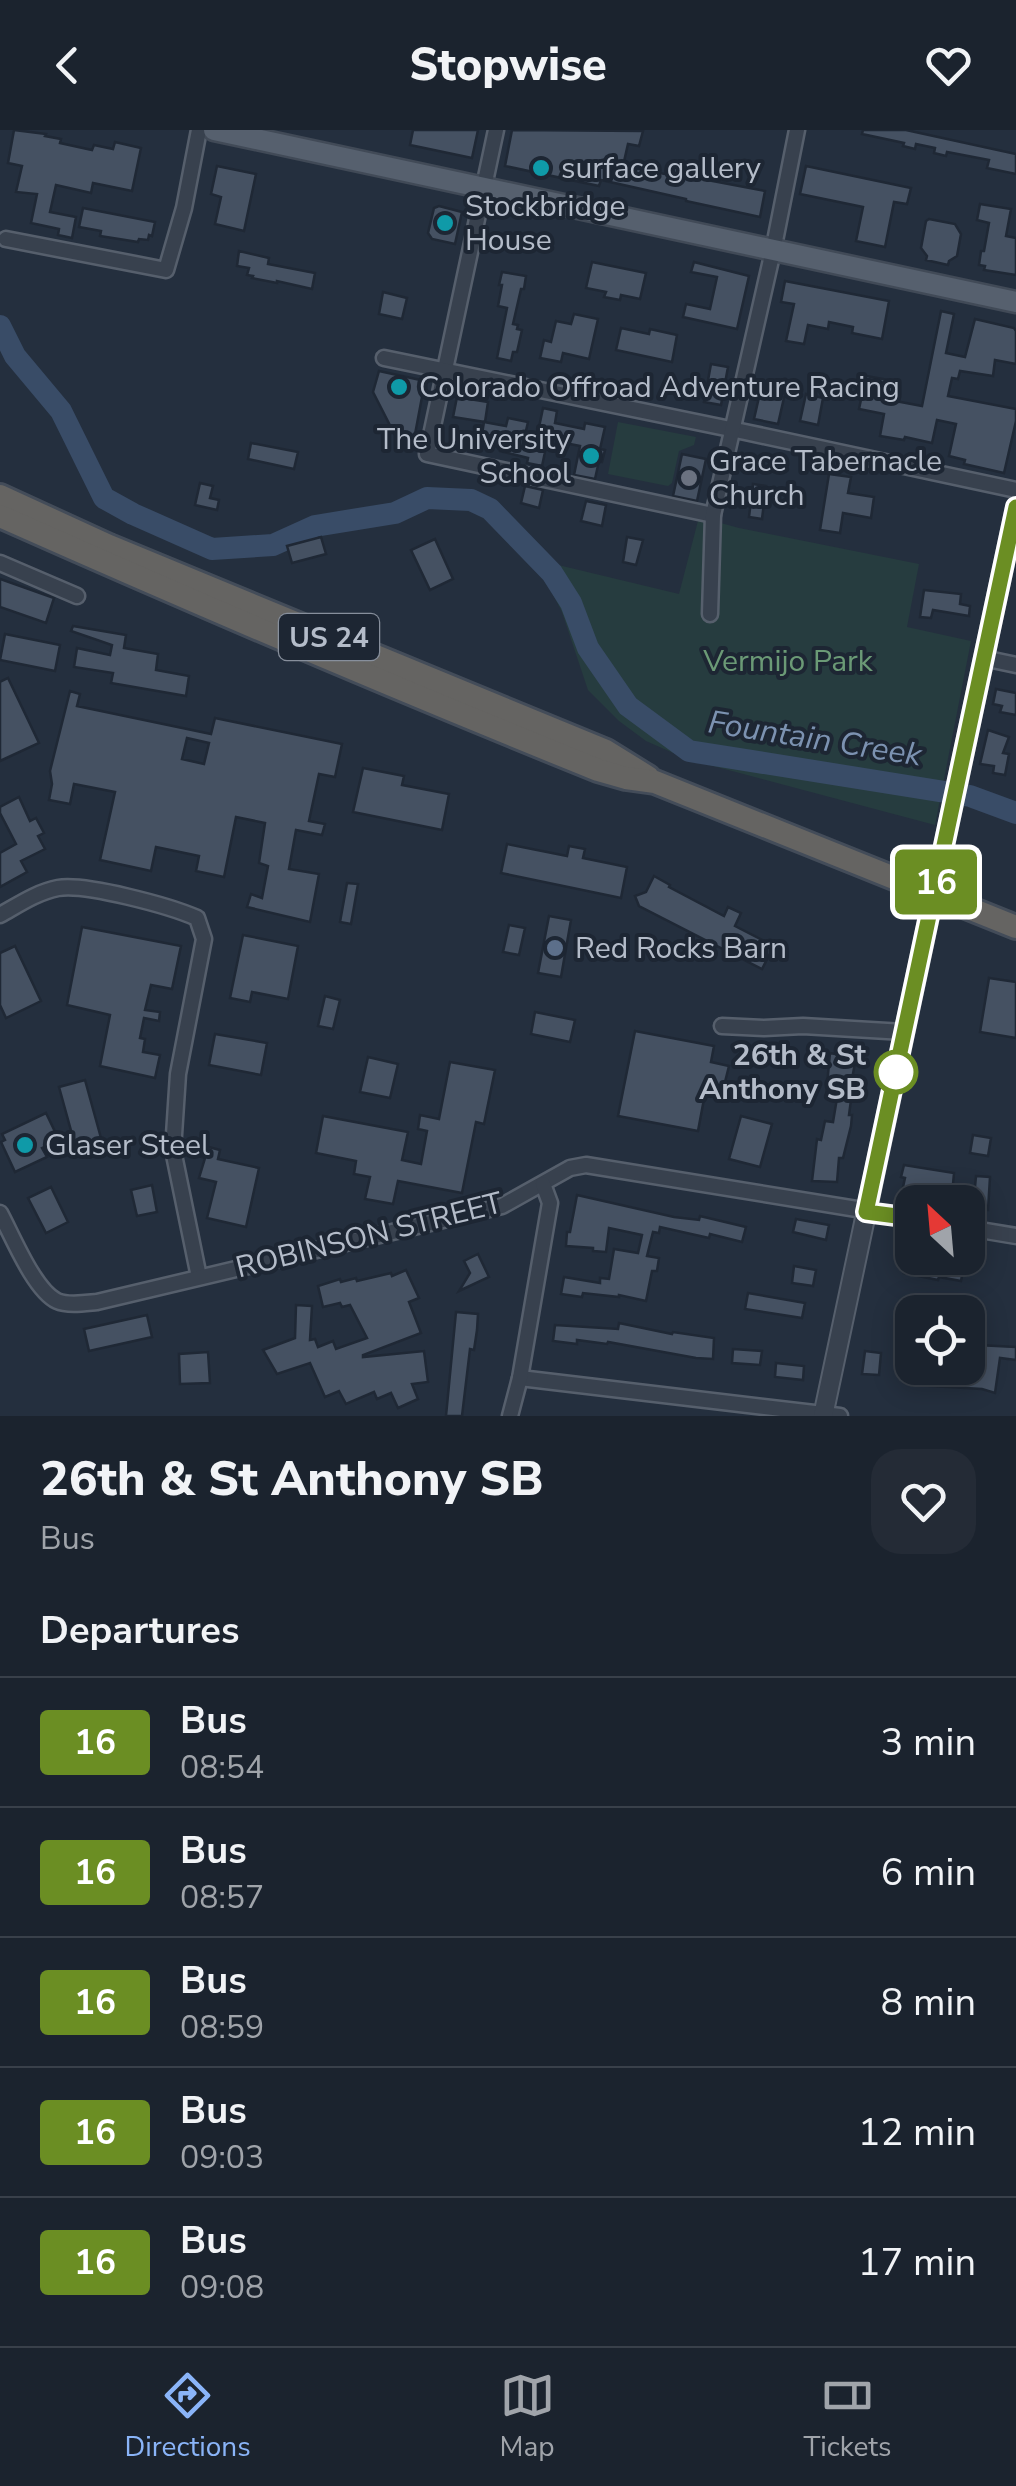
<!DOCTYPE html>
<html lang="en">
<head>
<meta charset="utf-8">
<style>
	:root { --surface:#1b232e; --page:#242b36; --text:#f1f3f6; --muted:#a0a4aa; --line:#39404a; --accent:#8ab4f8 }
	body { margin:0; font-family:"Nunito Sans",sans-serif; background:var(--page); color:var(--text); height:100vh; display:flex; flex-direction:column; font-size:38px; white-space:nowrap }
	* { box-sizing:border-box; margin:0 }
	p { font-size:32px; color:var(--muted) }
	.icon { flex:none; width:55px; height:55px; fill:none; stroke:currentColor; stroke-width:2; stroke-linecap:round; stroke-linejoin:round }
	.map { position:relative; height:1286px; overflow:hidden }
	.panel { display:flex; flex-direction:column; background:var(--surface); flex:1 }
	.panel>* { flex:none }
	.badge { padding:0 20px; border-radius:8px; font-size:35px; line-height:65px }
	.needle { width:65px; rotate:334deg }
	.fabs { position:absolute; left:895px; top:1055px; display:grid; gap:20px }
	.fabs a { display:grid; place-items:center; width:90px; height:90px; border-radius:20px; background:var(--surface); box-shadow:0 5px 25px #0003,0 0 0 2px var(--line); font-size:50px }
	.map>.badge { position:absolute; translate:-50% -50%; box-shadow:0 0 0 5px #fff }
	h2 { padding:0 40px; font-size:38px; line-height:90px }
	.round { display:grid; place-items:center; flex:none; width:105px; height:105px; border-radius:30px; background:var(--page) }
	.headline { display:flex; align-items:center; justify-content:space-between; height:170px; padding:0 40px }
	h1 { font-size:48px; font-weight:800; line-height:75px }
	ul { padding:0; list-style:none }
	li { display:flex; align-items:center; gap:30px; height:130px; padding:0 40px; border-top:2px solid var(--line) }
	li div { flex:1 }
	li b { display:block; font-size:38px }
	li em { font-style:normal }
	li .badge { min-width:110px; font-weight:700; text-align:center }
	header { display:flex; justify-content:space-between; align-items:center; height:130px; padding:0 40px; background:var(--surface); font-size:45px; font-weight:800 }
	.tab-bar { display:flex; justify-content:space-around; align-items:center; height:140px; border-top:2px solid var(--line); background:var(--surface); font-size:28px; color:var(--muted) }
	.tab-bar a { display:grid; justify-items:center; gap:5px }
	.tab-bar .current { color:var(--accent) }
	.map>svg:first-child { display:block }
</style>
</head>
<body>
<header><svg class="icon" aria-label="back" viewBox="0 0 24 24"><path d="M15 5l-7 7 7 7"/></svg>Stopwise<svg class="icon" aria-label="heart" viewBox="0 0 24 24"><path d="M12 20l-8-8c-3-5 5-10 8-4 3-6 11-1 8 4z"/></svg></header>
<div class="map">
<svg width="1016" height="1286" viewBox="0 0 1016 1286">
	<rect width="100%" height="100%" fill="#242f3e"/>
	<g fill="#263c3f">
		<polygon points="618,292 696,307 694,315 679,321 672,353 668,356 608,344"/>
		<polygon points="699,387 739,398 919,434 907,497 971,511 935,695 687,629 646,611 619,591 588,560 562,482 544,447 529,428 679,464"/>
	</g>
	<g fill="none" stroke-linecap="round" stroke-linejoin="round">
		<polyline stroke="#394c67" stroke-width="22" points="0,196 15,226 61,281 104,368 133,384 212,419 273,415 315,396 395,383 427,368 471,370 490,379 552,443 571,473 588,518 628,576 689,621 970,666 1016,683"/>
	</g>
	<g fill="#455162" stroke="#1f2835" stroke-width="2.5" fill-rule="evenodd">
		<polygon points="14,0 46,4 45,6 61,9 60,13 92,20 94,15 113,19 115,12 141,18 132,61 93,53 91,63 56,55 50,82 76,87 72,108 58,105 59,99 31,93 37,64 16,62 22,36 8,33"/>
		<polygon points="413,0 478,0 472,28 410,15"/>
		<polygon points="512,0 643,1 639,16 628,14 623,36 675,46 673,37 687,40 686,46 765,61 760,87 686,71 686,69 619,54 601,50 599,56 505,36"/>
		<polygon points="863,0 906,0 1016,24 1016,44 987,38 989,30 947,22 946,26 934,23 935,18 916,14 915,19 903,16 904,13 862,4"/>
		<polygon points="217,36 256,44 244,101 215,94 221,67 211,64"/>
		<polygon points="806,36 911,58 907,74 894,72 885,117 856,111 863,77 800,64"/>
		<polygon points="980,74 1011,79 1006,106 1016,108 1016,145 984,140 985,136 979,135 981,121 984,121 989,93 977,90"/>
		<polygon points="439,76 462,82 455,114 432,109 428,103 434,78"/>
		<polygon points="83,78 155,92 152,106 149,105 148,110 139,109 138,112 100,106 101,101 79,97"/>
		<polygon points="929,89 955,94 961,104 957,126 949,131 948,135 926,130 927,126 921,118 926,91"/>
		<polygon points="239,121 269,128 268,134 315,143 312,159 277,151 277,153 252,148 253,146 247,145 249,138 237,136"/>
		<polygon points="592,132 646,143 640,169 621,165 620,170 604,167 606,162 586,158"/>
		<polygon points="694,132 749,146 737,199 683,187 686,174 710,179 717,147 691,142"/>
		<polygon points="502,142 526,146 524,159 521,159 513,194 518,195 517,199 522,200 517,222 513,222 511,231 497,228 507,178 498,176 502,155 499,155"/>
		<polygon points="785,151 889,171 882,209 852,203 853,197 829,192 828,199 808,195 804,214 786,211 794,174 781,172"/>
		<polygon points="383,162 407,168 402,189 379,184"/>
		<polygon points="941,181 954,184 946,223 965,227 975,189 1014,198 1016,201 1016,234 995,230 993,246 960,241 958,249 952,248 948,266 1016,279 1016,291 1004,343 964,334 965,330 949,326 956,294 937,290 932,313 905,307 904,310 880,306 884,284 859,279 866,246 894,251 890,270 922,276"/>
		<polygon points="574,184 598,189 589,229 563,223 561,232 540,228 544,210 551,212 556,191 571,194"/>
		<polygon points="621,198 649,204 650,199 677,205 672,232 616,220"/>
		<polygon points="711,234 728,237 721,275 704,272"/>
		<polygon points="379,241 425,251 413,315 398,311 373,262"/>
		<polygon points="762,254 786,259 778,294 754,289"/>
		<polygon points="806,264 823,268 818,295 800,291"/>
		<polygon points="457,267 488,272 485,292 453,287"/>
		<polygon points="543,278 557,281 555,293 584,299 585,293 605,297 600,319 605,320 602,332 599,331 595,349 574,345 580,316 565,313 566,310 559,308 560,306 538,302"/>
		<polygon points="508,288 528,292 522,318 545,322 542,336 527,333 528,328 500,321 503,308 482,304 484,292 506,296"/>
		<polygon points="251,313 298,322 294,339 248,329"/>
		<polygon points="682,324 706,329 697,371 673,366"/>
		<polygon points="829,344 851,347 848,363 874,367 871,388 843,383 840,403 820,400"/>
		<polygon points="200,353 213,356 210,368 219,370 217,380 195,375"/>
		<polygon points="753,354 766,356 762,389 749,387"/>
		<polygon points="525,356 543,360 539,378 521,373"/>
		<polygon points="586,371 606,375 602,396 581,391"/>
		<polygon points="321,407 326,424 292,433 287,416"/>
		<polygon points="627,407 643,410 636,435 623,432"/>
		<polygon points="435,409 453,449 430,460 411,420"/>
		<polygon points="0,449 54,468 46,493 0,477"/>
		<polygon points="924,460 961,464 960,474 970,476 969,486 933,480 931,488 920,487"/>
		<polygon points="73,496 126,505 124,518 158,524 156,540 189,546 186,566 111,553 113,543 74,537 77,518 110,525 112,515 71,501"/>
		<polygon points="5,504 60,515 55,541 0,530"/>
		<polygon points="8,548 39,613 0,631 0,552"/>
		<polygon points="996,559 1016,563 1016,585 1000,582 1002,576 993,574"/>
		<path d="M70,561L80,564L77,576L211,604L215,588L342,614L335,647L319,644L309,691L325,694L322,705L296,700L289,739L319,744L310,792L247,777L251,764L262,768L268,736L259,733L265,693L236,687L224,747L196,741L199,726L156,717L151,741L100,730L115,662L74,654L70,674L49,670L52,654L50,641ZM187,608L209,613L204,634L182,629Z"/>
		<polygon points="988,600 1009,607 1003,623 1009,624 1005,645 993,643 994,636 980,634"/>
		<polygon points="363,638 404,646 402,655 449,664 442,700 353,682"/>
		<polygon points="19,667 30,691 36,688 44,703 38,706 45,719 21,731 27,742 0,757 0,723 16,714 0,683 0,677"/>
		<polygon points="507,714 567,726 569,716 585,719 583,728 627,737 621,768 501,743"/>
		<polygon points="654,746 670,755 669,757 724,786 728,777 741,783 735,796 774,816 762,839 639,776 635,766 646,762"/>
		<polygon points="347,753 358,754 351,794 340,792"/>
		<polygon points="549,786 571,790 561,847 538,843"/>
		<polygon points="509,795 525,798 519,825 503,822"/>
		<polygon points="82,797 181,816 172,859 151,855 145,880 160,882 159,891 144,888 140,908 145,909 143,922 160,925 155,948 100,936 110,885 67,875"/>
		<polygon points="243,805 298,816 288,869 252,862 250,872 230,868"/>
		<polygon points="15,816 41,871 6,888 0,875 0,823"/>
		<polygon points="989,848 1016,852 1016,908 980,902"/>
		<polygon points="325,866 340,870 333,899 318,896"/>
		<polygon points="535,882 575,890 570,912 531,904"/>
		<polygon points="635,901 714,916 711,932 729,936 724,956 707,953 698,1001 618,986"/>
		<polygon points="215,904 267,913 261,945 209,935"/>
		<polygon points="830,923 856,928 851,954 853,955 849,985 852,985 851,996 843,1028 839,1028 837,1052 812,1051 817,1009 821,1010 825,991 833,992 837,968 826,966"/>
		<polygon points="368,927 398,934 390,968 360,962"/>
		<polygon points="450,932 495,940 484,994 476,992 462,1063 398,1051 393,1074 365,1069 370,1047 354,1044 356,1031 316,1023 323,986 408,1002 402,1030 421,1034 427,1001 418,999 420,985 439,989"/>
		<polygon points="85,950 101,1008 75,1015 59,957"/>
		<polygon points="46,983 59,1010 42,1018 47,1027 15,1042 1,1012 5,1010 2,1004"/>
		<polygon points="741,986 772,994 760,1037 729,1029"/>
		<polygon points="973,1005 991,1008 988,1026 970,1023"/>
		<polygon points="201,1015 220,1020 218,1029 259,1038 246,1097 207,1088 216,1052 199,1048 205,1028 198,1026"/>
		<polygon points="904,1035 954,1043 952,1065 903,1057 905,1048 901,1047"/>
		<polygon points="976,1046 990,1047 988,1080 973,1079"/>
		<polygon points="152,1055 157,1082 137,1086 131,1060"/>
		<polygon points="51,1057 68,1092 46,1103 28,1068"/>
		<polygon points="577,1065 674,1087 699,1090 700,1086 746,1097 742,1112 710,1104 709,1108 660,1097 659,1103 653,1102 647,1126 659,1128 657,1141 652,1141 646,1171 619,1165 619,1167 583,1163 582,1167 561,1164 564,1147 600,1153 600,1148 609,1149 614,1119 638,1123 642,1105 609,1098 606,1122 593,1121 593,1118 566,1116 567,1102 570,1102"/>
		<polygon points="796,1089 829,1095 826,1110 793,1102"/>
		<polygon points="907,1106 912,1106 912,1128 959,1128 958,1134 964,1135 961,1151 939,1147 938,1150 904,1143 906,1134 903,1134"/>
		<polygon points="478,1124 489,1147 459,1161 470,1143 464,1131"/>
		<polygon points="794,1136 816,1140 813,1156 792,1153"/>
		<polygon points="406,1140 419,1168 409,1172 421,1203 363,1225 363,1227 424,1221 428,1252 412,1254 418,1269 398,1278 391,1263 377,1269 374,1262 346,1274 339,1261 325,1267 310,1233 277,1244 263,1220 295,1208 296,1175 312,1176 310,1210 315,1209 318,1217 333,1211 336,1219 367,1208 350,1175 342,1177 340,1173 323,1177 318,1156 340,1149 341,1152 356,1148 357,1151 391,1143 392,1146"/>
		<polygon points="748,1163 805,1173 802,1188 745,1179"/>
		<polygon points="456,1182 478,1184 477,1200 474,1220 470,1219 462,1286 446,1286"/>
		<polygon points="147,1185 152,1207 89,1221 84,1199"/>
		<polygon points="619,1193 672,1204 673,1202 714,1208 713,1229 696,1228 608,1212 607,1214 577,1210 577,1214 553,1211 555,1195 618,1199"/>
		<polygon points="968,1202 980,1203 978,1215 1016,1217 1016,1230 1000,1228 995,1263 982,1259 916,1255 919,1238 931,1238 931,1240 961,1241 961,1238 968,1238"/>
		<polygon points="733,1219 762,1221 760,1235 732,1233"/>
		<polygon points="865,1221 881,1223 879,1245 862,1244"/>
		<polygon points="208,1222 210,1253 180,1254 179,1224"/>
		<polygon points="776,1233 804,1236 803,1250 775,1247"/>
	</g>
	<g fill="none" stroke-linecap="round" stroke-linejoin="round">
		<g stroke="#565f6c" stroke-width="19">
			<g id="minor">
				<polyline points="496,0 427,324 713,385"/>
				<polyline points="6,109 166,140 184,78 199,0"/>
				<polyline points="384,228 745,302 1016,360"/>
				<polyline points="0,433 77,466"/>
				<polyline points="710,484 713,385 773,121 797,0"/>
				<polyline points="983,528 1016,535"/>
				<path d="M0,785C18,775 37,762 58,758C85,753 170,776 197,788L204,809L178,944L173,1020L199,1147"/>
				<polyline points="722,896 764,898 803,896 904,902"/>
				<path d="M0,1083C12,1105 34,1160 57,1171C68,1176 86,1173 97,1172L502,1076L570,1038L586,1035L912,1088"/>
				<polyline points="968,1098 1016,1106"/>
				<polyline points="520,1248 840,1286"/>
				<polyline points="510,1286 520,1248 550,1073 543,1054"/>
			</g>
		</g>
		<g stroke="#565f6c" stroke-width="22">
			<polyline id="tertiary" points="823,1286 1016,377"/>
		</g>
		<g stroke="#414a57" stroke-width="25">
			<polyline id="primary" points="214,0 1016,172"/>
		</g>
		<g stroke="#434c59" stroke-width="28">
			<g id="trunk">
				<polyline points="0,366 109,416 606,621 648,647"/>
				<path d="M0,386C198,474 397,559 598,640L626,648L655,652L1016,797"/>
			</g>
		</g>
		<use href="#minor" stroke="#38414e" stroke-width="14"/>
		<use href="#tertiary" stroke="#38414e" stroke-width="18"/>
		<use href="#primary" stroke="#56606e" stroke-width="20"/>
		<use href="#trunk" stroke="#656462" stroke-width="22"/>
	</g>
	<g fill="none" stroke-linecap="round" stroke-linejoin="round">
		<g stroke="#fff" stroke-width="22">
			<polyline id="line" points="912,1088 866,1082 1016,377"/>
		</g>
		<use href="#line" stroke="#6b8e23" stroke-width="15"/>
	</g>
	<g fill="#0f9aa8" stroke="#1d2633" stroke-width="4">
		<circle cx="541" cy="38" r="10"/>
		<circle cx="445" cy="93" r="10"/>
		<circle cx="399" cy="257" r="10"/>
		<circle cx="591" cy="326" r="10"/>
		<circle cx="25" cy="1015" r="10"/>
	</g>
	<circle fill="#6b7280" stroke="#1d2633" stroke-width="4" cx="689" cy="348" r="10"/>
	<circle fill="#5c6f8a" stroke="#1d2633" stroke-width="4" cx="555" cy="818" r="10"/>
	<circle fill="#fff" stroke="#6b8e23" stroke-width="5" cx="896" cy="942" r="20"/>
	<g text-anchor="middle" stroke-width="8" stroke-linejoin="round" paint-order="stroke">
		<rect fill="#1d2633" stroke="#878f9c" stroke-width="2.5" x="279" y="484" width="100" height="46" rx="8"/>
		<g font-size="28" font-weight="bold" fill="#b4bcc9">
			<text x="329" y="517">US 24</text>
		</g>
		<g font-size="30" fill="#b4bcc9" stroke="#1d2633" text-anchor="start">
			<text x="561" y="48">surface gallery</text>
			<text x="465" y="86">Stockbridge<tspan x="465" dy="34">House</tspan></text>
			<text x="419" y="267">Colorado Offroad Adventure Racing</text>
			<text x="571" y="319" text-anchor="end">The University<tspan x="571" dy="34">School</tspan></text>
			<text x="709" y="341">Grace Tabernacle<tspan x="709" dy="34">Church</tspan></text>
			<text x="575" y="828">Red Rocks Barn</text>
			<text x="45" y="1025">Glaser Steel</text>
		</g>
		<g font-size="30" fill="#6b9a76" stroke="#1d2633">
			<text x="788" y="541">Vermijo Park</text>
		</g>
		<g font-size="30" font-weight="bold" fill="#b4bcc9" stroke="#1d2633" text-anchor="end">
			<text x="866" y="935">26th &amp; St<tspan x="866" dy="34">Anthony SB</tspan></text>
		</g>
		<g font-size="30" fill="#b4bcc9" stroke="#1d2633">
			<text transform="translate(369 1105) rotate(-14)" y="10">ROBINSON STREET</text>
		</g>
		<g font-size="32" font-style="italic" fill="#7c92b1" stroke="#1d2633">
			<text transform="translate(815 608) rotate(9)" y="11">Fountain Creek</text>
		</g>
	</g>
</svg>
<div class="fabs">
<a><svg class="needle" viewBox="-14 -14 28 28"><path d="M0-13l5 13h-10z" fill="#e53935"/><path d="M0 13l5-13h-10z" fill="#a0a4aa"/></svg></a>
<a><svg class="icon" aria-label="locate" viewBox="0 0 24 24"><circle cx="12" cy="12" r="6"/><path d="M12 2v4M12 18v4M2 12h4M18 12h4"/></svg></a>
</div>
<b class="badge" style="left:936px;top:752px;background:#6b8e23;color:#fff">16</b>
</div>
<section class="panel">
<div class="headline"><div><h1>26th &amp; St Anthony SB</h1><p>Bus</p></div><a class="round"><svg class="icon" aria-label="heart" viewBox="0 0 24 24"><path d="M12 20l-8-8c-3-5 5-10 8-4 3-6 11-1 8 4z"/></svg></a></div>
<h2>Departures</h2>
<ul>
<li><span class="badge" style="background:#6b8e23;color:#fff">16</span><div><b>Bus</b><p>08:54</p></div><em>3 min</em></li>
<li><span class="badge" style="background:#6b8e23;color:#fff">16</span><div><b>Bus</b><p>08:57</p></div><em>6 min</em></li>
<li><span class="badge" style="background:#6b8e23;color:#fff">16</span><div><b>Bus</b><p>08:59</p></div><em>8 min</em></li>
<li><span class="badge" style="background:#6b8e23;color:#fff">16</span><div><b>Bus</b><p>09:03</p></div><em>12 min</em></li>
<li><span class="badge" style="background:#6b8e23;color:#fff">16</span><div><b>Bus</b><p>09:08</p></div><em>17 min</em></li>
</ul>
</section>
<nav class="tab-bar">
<a class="current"><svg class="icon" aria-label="directions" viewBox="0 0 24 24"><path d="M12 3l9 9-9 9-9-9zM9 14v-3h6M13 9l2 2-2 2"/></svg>Directions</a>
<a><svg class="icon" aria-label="map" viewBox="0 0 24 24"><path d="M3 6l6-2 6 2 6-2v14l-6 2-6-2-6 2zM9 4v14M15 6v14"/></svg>Map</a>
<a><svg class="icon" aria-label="tickets" viewBox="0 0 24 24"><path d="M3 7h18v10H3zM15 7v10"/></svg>Tickets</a>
</nav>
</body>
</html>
